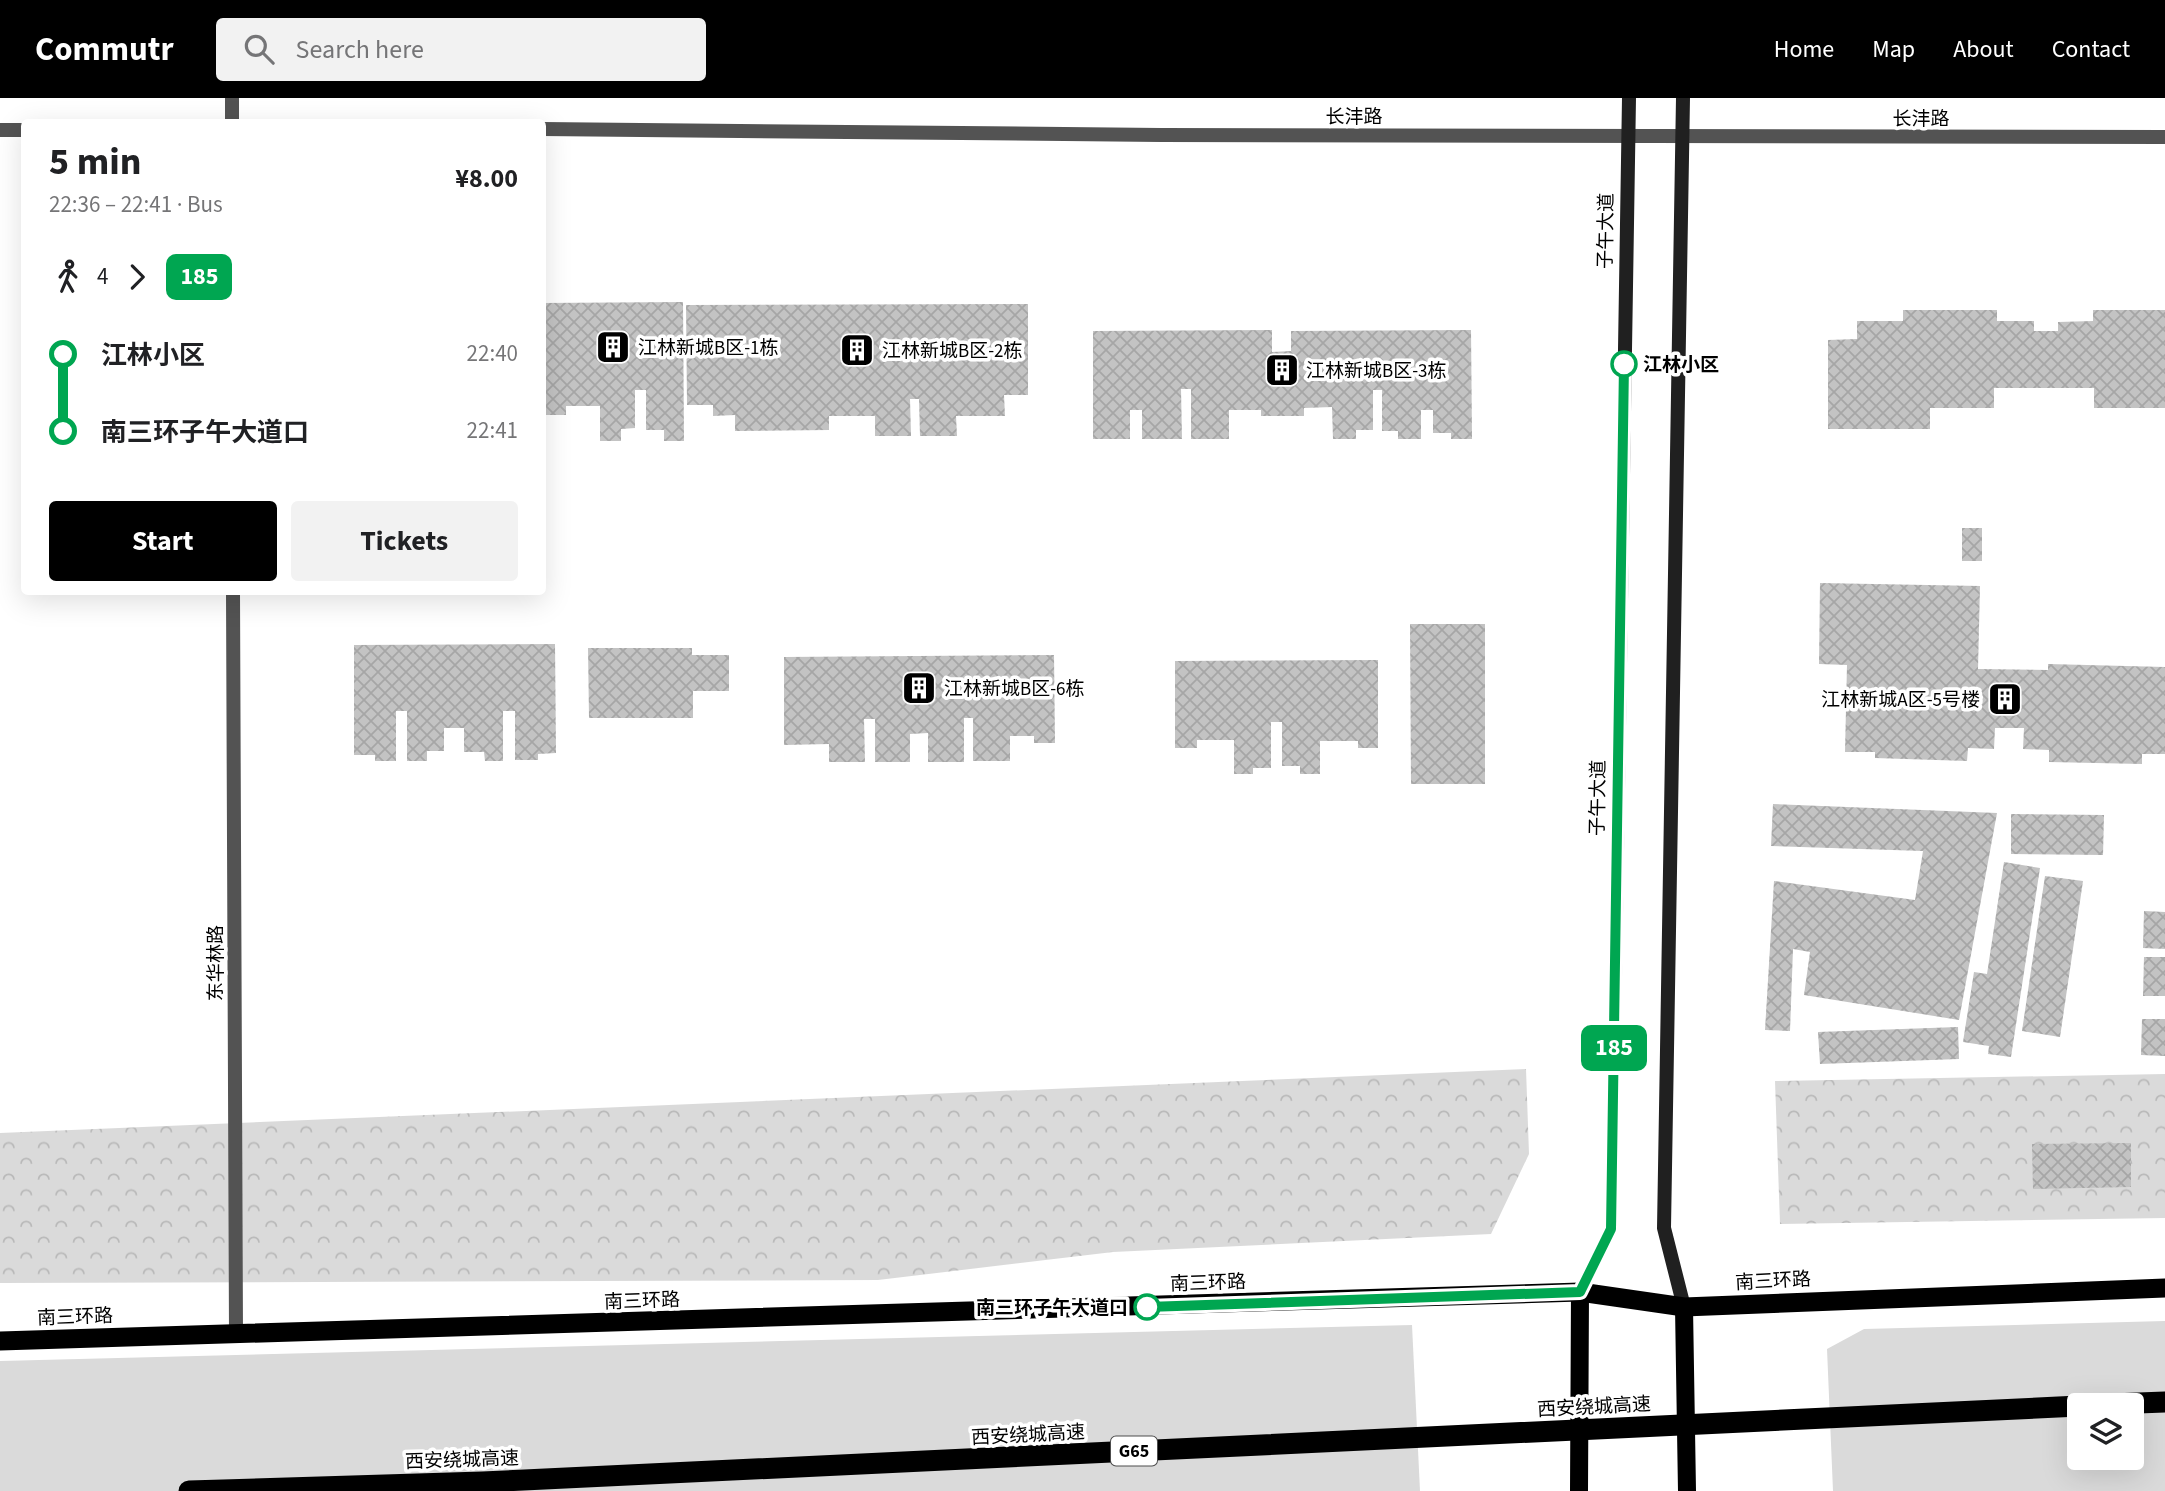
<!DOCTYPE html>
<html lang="en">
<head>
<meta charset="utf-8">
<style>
	:root { --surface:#fff; --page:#f2f2f2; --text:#202124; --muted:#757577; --accent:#000 }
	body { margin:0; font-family:"Source Sans 3","Noto Sans SC",sans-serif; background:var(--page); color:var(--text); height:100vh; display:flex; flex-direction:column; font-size:26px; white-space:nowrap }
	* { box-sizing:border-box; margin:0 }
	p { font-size:23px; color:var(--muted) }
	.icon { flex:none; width:38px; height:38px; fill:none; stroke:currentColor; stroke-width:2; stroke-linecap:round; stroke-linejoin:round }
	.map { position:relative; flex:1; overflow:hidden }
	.side { position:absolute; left:21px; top:21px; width:525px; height:476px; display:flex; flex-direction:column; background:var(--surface); border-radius:7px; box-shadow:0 7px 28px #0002 }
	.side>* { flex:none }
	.badge { padding:0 14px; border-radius:10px; font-size:24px; line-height:46px }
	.tools { position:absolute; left:2067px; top:1295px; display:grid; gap:14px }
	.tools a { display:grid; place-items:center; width:77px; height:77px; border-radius:7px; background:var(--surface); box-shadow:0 7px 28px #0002; font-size:35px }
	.map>.badge { position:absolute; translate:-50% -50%; box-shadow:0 0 0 4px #fff }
	.legs { display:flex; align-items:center; gap:10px; height:77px; padding:0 28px; font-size:23px }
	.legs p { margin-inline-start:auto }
	.overview { display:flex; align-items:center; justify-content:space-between; height:119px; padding:0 28px }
	h1 { font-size:38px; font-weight:700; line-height:52px }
	.action { display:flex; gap:14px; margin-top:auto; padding:14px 28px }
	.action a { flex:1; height:80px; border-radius:7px; background:var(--accent); color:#fff; font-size:28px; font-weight:700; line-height:80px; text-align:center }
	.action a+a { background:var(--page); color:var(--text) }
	ul { padding:0 28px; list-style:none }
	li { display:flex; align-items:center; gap:24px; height:77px; font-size:26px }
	li i { display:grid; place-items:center; width:10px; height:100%; margin:0 9px; background:currentColor }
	li i::after { content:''; width:18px; height:18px; margin:-9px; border:5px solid; border-radius:50%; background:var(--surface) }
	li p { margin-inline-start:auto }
	li:first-child i { background:linear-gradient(#0000 50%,currentColor 0) }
	li:last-child i { background:linear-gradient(currentColor 50%,#0000 0) }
	header { display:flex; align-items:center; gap:42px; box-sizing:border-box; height:98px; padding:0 35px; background:var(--accent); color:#fff }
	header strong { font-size:33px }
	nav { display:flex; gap:38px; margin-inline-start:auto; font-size:24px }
	.search { width:490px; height:63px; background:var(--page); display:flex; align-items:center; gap:18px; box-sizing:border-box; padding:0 24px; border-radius:7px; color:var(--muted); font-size:26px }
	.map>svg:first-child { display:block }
</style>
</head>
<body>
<header>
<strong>Commutr</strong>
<div class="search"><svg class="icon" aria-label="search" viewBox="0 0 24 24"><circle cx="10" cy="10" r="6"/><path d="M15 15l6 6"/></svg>Search here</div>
<nav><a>Home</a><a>Map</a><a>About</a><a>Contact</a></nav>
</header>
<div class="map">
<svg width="2165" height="1393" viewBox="0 0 2165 1393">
	<defs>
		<pattern id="park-crowns" width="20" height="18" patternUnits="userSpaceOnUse" patternTransform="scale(1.75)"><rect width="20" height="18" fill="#dadada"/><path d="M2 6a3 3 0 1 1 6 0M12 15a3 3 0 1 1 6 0" fill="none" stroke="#b9b9b9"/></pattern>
		<pattern id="building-cross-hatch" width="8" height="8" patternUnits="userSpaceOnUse" patternTransform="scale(1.75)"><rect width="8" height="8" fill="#c3c3c3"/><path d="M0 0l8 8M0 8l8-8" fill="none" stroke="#a6a6a6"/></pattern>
	</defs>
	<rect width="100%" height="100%" fill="#fff"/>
	<g fill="#dadada" fill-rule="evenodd">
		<path d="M2165,1223V1393H1833L1827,1251L1864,1231ZM2079,1307H2132V1360H2079Z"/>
		<polygon points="1412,1227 1420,1393 0,1393 0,1263"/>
	</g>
	<g fill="url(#park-crowns)">
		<polygon points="1526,971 1529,1056 1491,1136 1113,1154 878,1182 0,1185 0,1035"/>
		<polygon points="2165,976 2165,1120 1780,1126 1775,983"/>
	</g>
	<g fill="url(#building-cross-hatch)">
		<polygon points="683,204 684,343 664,343 664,332 646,332 646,292 635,292 635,330 621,331 621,343 600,343 600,308 566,308 566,317 542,317 542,205"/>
		<polygon points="1028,206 1028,297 1004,297 1005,318 956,318 957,338 920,338 919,301 910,301 911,338 875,338 875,318 829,318 829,332 735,333 735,317 713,318 713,307 687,307 686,207"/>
		<polygon points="1903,212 1997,212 1997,223 2034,223 2034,233 2058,233 2058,224 2093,223 2093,212 2165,212 2165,310 2094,310 2094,290 1994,290 1994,310 1930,310 1930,331 1828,331 1828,242 1857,241 1857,223 1903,223"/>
		<polygon points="1272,232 1272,254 1291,253 1291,233 1471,232 1472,341 1451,341 1451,335 1433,335 1433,312 1421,312 1421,341 1398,341 1398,333 1382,333 1382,292 1373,292 1373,332 1356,332 1356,341 1333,341 1332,309 1304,310 1304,318 1261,318 1261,312 1229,312 1229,341 1191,341 1191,291 1181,291 1182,341 1142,341 1142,312 1130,312 1130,341 1093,341 1093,233"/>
		<rect x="1962" y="430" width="20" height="33"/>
		<polygon points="1820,485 1980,488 1978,571 2048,572 2048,566 2165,569 2165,656 2142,656 2142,666 2049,664 2049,652 2023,651 2024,630 1995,630 1994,651 1968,650 1967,663 1875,660 1875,654 1845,654 1847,567 1819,566"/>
		<polygon points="1410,526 1485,526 1485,686 1411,686"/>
		<polygon points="555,546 556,655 538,656 538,662 515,662 515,613 503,613 503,663 485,663 484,654 464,654 464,630 444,630 444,653 427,653 427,663 407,663 407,613 396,613 396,663 375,663 375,657 354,657 354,547"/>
		<polygon points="588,550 692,550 692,557 729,557 729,593 693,593 693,620 589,620"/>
		<polygon points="1054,557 1055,645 1034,645 1034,638 1010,638 1010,663 973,663 973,620 964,620 964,664 928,664 928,635 910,636 910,664 875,664 875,621 864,621 865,664 829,664 829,646 784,647 784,559"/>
		<polygon points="1378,562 1378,650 1358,650 1358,643 1320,643 1320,676 1300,676 1300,668 1282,668 1282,624 1271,624 1271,670 1253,670 1253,676 1234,676 1234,642 1197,642 1197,650 1175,650 1175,563"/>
		<polygon points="1773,706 1997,715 1959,922 1804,897 1810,854 1793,851 1790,933 1765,932 1774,783 1915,802 1923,753 1771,748"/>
		<polygon points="2011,716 2104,717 2103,757 2011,756"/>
		<polygon points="2004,764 2040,770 2011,959 1988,956 1989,948 1963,944 1974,874 1987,876"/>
		<polygon points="2045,778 2083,783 2060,939 2022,933"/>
		<polygon points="2144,813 2165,814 2165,851 2143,850"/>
		<polygon points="2144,859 2165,859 2165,898 2143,898"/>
		<polygon points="2142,921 2165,921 2165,958 2141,957"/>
		<polygon points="1958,929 1959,961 1820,966 1818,934"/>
		<polygon points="2131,1045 2131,1089 2033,1091 2032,1046"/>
	</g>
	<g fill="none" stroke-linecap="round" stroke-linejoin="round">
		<g stroke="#535353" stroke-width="14">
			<polyline points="232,0 232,24"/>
			<polyline points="542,31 1161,37 2165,39"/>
			<polyline points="0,32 24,32"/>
			<polyline points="233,494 236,1236"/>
		</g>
		<g stroke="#202020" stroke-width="14">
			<polyline points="1683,0 1664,1130 1684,1209"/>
			<polyline points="1580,1194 1611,1131 1629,0"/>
		</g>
		<g stroke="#000" stroke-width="18">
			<polyline points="1684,1209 1687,1393"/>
			<polyline points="1579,1393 1580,1194"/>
		</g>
		<polyline stroke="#000" stroke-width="19" points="0,1243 1580,1194 1684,1209 2165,1190"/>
		<g stroke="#000" stroke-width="21">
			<polyline points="2085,1307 2165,1304"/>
			<polyline points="189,1393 482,1384 2079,1308"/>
		</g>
	</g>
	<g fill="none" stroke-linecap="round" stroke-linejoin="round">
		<g stroke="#fff" stroke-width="16">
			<polyline id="line-1" points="1147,1209 1580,1194 1611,1131 1624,266"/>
		</g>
		<use href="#line-1" stroke="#00a651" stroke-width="10"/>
	</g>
	<defs>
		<g id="building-square" transform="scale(1.75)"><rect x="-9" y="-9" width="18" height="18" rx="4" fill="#000" stroke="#fff"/><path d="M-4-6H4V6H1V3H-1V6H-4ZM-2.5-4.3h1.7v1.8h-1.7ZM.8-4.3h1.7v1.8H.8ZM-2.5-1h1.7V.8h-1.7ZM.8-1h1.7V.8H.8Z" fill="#fff"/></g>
	</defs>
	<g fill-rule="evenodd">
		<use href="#building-square" x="613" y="249"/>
		<use href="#building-square" x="857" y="252"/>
		<use href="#building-square" x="1282" y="272"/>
		<use href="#building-square" x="919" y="590"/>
		<use href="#building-square" x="2005" y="601"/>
	</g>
	<g fill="#fff" stroke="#00a651" stroke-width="3.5">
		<circle cx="1624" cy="266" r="12"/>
		<circle cx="1147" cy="1209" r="12"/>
	</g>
	<g text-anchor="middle" stroke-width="7" stroke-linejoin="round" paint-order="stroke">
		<rect fill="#fff" stroke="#4c4c4c" stroke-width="2" x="1111" y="1338.5" width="46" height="29" rx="5"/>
		<g font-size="18" font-weight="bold" fill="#000">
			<text x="1134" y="1359">G65</text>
		</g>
		<g font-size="19" fill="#000" stroke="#fff">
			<text x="1354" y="25">长沣路</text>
			<text x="1921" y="27">长沣路</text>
			<text transform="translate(1605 133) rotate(-89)" y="7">子午大道</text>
			<text transform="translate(1597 700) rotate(-89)" y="7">子午大道</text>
			<text transform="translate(215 865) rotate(-90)" y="7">东华林路</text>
			<text transform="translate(1773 1182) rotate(-3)" y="7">南三环路</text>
			<text transform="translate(1208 1184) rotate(-2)" y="7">南三环路</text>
			<text transform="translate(642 1202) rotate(-2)" y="7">南三环路</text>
			<text transform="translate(75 1218) rotate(-2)" y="7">南三环路</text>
			<text transform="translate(1594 1308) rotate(-3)" y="7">西安绕城高速</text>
			<text transform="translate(1028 1336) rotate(-3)" y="7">西安绕城高速</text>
			<text transform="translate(462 1361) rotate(-2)" y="7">西安绕城高速</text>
		</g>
		<g font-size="19" fill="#000" stroke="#fff" text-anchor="start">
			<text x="638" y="256">江林新城B区-1栋</text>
			<text x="882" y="259">江林新城B区-2栋</text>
			<text x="1306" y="279">江林新城B区-3栋</text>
			<text x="944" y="597">江林新城B区-6栋</text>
			<text x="1980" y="608" text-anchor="end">江林新城A区-5号楼</text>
		</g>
		<g font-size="19" font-weight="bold" fill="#000" stroke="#fff" text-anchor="start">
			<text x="1643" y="273">江林小区</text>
			<text x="1128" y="1216" text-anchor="end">南三环子午大道口</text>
		</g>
	</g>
</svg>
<div class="tools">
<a><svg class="icon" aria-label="layers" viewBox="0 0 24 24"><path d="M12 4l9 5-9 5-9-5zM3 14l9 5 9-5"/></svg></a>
</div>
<b class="badge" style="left:1614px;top:950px;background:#00a651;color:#fff">185</b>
<section class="side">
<div class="overview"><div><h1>5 min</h1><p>22:36 – 22:41 · Bus</p></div><b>¥8.00</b></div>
<div class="legs"><svg class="icon" aria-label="walk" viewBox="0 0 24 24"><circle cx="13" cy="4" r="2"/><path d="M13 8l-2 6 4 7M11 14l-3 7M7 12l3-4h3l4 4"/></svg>4<svg class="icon" aria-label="forward" viewBox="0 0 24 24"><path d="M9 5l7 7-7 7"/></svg><b class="badge" style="background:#00a651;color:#fff">185</b></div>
<ul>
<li><i style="color:#00a651"></i><b>江林小区</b><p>22:40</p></li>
<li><i style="color:#00a651"></i><b>南三环子午大道口</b><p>22:41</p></li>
</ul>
<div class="action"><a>Start</a><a>Tickets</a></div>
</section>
</div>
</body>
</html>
